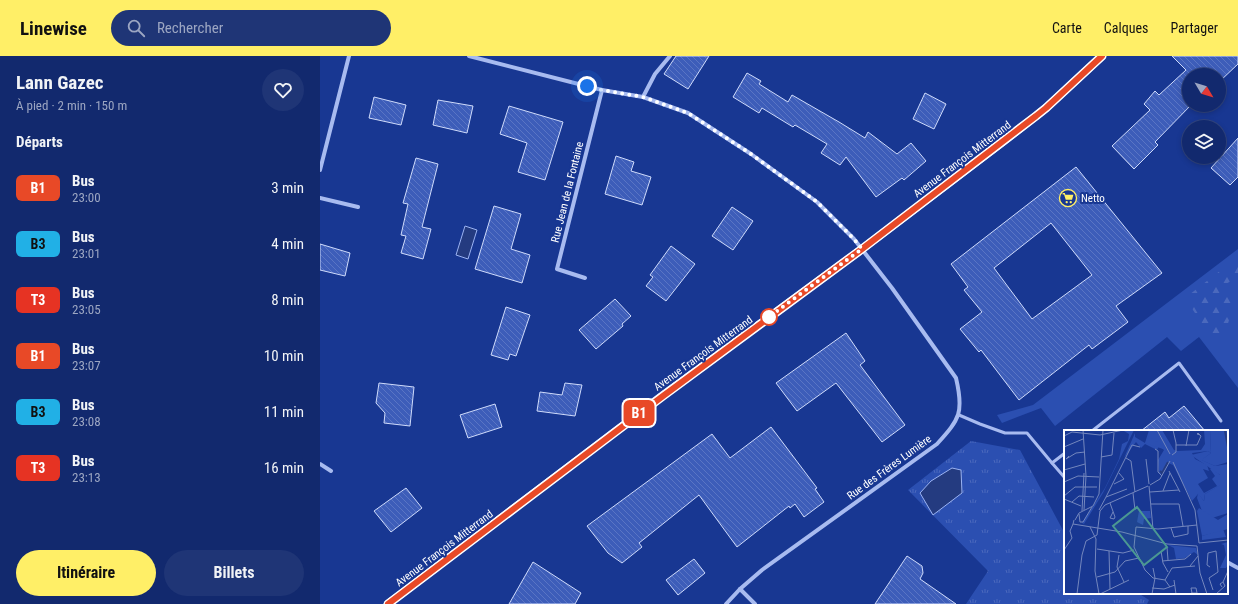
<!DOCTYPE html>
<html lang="fr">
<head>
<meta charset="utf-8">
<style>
	:root { --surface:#12296e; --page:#1f3576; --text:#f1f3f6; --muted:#9ca6c2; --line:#314581; --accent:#ffef67 }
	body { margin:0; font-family:"Roboto Condensed",sans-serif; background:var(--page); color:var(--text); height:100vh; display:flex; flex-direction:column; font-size:15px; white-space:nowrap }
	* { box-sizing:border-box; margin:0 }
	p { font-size:13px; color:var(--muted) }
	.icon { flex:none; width:22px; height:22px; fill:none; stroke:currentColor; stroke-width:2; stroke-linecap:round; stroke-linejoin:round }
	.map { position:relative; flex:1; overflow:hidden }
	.details { display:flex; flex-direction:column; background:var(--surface); width:320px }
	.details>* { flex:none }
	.badge { padding:0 8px; border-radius:6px; font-size:14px; line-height:26px }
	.needle { width:26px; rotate:128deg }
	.buttons { position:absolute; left:862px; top:12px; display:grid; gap:8px }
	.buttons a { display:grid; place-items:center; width:44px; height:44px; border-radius:50%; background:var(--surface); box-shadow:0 2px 6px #0003,0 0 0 1px var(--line); font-size:20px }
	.you { position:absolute; width:20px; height:20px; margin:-10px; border:3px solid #fff; border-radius:50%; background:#1a73e8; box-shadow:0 0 0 6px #1a73e833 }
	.map>.badge { position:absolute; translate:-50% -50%; box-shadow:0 0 0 2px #fff }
	h2 { padding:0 16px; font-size:15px; line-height:36px }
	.round { display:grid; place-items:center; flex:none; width:42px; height:42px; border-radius:21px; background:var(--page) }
	.overview { display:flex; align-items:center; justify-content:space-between; height:68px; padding:0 16px }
	h1 { font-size:19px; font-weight:700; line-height:30px }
	.button { display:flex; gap:8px; margin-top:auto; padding:8px 16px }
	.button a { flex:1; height:46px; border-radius:24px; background:var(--accent); color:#111; font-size:16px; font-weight:700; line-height:46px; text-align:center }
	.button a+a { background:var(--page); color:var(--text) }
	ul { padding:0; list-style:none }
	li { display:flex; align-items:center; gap:12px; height:56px; padding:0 16px }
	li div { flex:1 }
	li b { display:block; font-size:15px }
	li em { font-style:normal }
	li .badge { min-width:44px; font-weight:700; text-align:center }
	header { display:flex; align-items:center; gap:24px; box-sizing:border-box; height:56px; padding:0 20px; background:var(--accent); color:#111 }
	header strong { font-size:19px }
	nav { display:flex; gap:22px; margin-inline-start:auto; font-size:14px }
	.search { width:280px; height:36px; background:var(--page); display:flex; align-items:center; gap:10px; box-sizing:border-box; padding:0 14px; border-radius:22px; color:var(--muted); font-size:15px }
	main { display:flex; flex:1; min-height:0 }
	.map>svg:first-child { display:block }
</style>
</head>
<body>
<header>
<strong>Linewise</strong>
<div class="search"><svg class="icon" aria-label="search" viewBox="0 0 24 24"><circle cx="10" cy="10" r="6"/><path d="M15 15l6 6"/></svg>Rechercher</div>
<nav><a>Carte</a><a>Calques</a><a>Partager</a></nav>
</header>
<main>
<section class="details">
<div class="overview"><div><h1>Lann Gazec</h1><p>À pied · 2 min · 150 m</p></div><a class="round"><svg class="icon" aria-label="heart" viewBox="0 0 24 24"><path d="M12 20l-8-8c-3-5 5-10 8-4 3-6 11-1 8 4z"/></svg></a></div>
<h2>Départs</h2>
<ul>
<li><span class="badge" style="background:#e84927;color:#fff">B1</span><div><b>Bus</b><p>23:00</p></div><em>3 min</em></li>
<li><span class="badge" style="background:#21b0e6;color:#111">B3</span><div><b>Bus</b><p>23:01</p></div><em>4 min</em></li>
<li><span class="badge" style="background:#e63323;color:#fff">T3</span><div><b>Bus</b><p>23:05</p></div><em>8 min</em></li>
<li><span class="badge" style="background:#e84927;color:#fff">B1</span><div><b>Bus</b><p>23:07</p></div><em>10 min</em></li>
<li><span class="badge" style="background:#21b0e6;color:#111">B3</span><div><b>Bus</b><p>23:08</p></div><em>11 min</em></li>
<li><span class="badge" style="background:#e63323;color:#fff">T3</span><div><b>Bus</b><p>23:13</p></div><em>16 min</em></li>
</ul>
<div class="button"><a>Itinéraire</a><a>Billets</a></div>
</section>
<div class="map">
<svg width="918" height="548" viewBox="0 0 918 548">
	<defs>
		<pattern id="forest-firs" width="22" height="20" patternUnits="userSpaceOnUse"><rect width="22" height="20" fill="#2b4fb1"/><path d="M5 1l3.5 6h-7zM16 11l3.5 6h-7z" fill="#4b69bd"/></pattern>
		<pattern id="park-tufts" width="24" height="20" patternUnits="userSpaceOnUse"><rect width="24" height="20" fill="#2b4fb1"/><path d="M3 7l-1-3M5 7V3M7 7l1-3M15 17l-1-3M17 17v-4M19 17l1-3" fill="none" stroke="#4b69bd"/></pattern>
		<pattern id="building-back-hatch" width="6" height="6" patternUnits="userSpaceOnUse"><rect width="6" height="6" fill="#3d5db9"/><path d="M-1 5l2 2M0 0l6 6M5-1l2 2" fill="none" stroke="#5a75c4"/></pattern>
	</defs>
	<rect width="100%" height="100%" fill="#183792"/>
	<polygon fill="#2b4fb1" points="918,193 918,332 879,281 861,295 847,281 735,370 721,352 682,367 677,359 713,349"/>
	<polygon fill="url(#forest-firs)" points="918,201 918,221 904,229 913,250 907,271 895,287 865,242"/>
	<polygon fill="url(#park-tufts)" points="651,385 700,394 745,478 745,537 818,537 829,544 827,548 646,548 668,515 588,434"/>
	<g fill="#243b80" stroke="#9bb3f2">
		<polygon points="145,170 157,174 148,203 136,199"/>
		<polygon points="632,412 641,414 642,437 613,459 600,437 611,425"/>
	</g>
	<g fill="url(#building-back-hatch)" stroke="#cfdbfb" fill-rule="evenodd">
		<polygon points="356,0 389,0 368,33 344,18"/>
		<polygon points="852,0 918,0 918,8 899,26 899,19 869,19 869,49 871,49 835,86 838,89 814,113 792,90 830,54 824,48 835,35 839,39 866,14"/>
		<polygon points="427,17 441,25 439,28 468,46 472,39 519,66 545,82 548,76 577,98 591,87 606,105 584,124 582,122 556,141 526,101 520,109 501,97 507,88 475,69 473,71 442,52 439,57 413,41"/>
		<polygon points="605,37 626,48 614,73 593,63"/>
		<polygon points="54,41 86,49 81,69 49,62"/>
		<polygon points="118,44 153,50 147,77 113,69"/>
		<polygon points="189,50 243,66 225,124 198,116 207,87 180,78"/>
		<polygon points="918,82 918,121 910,129 891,112"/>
		<polygon points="296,100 314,106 311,115 331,121 322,149 285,138"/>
		<polygon points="96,102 118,108 102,171 111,173 103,203 81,197 86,180 81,179 88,148 83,147"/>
		<path d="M756,111L842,217L796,250L808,266L772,293L769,289L699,344L661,294L659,296L640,273L662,256L644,234L648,231L631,208ZM731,167L772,219L712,263L674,212Z"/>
		<polygon points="174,150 201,158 191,193 210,199 202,227 155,213"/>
		<polygon points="412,151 433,165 413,194 392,180"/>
		<polygon points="0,188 30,197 25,220 0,214"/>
		<polygon points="351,190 375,208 346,245 326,230 333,221 330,219"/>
		<polygon points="295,243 311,260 302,268 303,270 276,293 259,274"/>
		<polygon points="186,251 210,259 196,300 190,298 188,304 171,299"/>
		<polygon points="526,277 545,305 540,309 585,369 562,386 516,327 477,355 456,327"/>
		<polygon points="59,327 94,331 90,370 64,367 65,357 56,347"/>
		<polygon points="245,327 262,329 255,360 217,355 220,336 242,339"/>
		<polygon points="175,348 182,371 148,382 140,359"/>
		<polygon points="864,350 885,375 821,375 845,356 849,362"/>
		<polygon points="451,371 497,432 495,433 504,446 484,461 475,448 470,452 469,450 417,491 379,439 319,487 322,491 302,507 288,497 267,470 392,378 410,402"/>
		<polygon points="86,432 102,452 71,476 54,455"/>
		<polygon points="587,500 602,510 603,517 600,523 636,548 555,548"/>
		<polygon points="374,503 385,517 358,539 346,524"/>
		<polygon points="213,506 261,537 255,548 189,548"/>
	</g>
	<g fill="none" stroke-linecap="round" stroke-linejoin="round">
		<g stroke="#a8bbf0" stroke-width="3">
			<polyline points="639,359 660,368 685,377 707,377 732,407 745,397"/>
			<polyline points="772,375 859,307 901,365"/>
			<polyline points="732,407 745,422"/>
		</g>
		<g stroke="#a8bbf0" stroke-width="4">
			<path d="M149,0L282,34L323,41L368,57L431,98L497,146L534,183L572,232L636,322C644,356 640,363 617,388L442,514L420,533L406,548"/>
			<polyline points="323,41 335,18 350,0"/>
			<polyline points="0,114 29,0"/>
			<polyline points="0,142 38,151"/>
			<polyline points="265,222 237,213 282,34"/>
			<polyline points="0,408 11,415"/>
			<polyline points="907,506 918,512"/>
			<polyline points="420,533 435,548"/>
		</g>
		<polyline stroke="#d6dffb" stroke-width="8" points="68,548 343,339 542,193 684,85 726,52 782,0"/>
	</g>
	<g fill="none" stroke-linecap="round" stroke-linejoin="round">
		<g stroke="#fff" stroke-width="9">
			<polyline id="line" points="68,548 343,340 542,193 716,60 726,52 782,0"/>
		</g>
		<use href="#line" stroke="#e84927" stroke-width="6"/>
		<polyline stroke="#fff" stroke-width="4" stroke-dasharray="0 7.2" points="267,30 282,34 323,41 368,57 431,98 497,146 534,183 542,193 449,261"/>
	</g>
	<defs>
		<g id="supermarket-ring" transform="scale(0.9)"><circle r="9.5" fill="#183792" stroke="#ffef67" stroke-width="1.5"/><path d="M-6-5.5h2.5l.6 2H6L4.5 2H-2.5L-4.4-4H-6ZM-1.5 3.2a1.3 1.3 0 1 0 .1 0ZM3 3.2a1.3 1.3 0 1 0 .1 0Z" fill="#ffef67"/></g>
	</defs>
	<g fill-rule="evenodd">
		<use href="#supermarket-ring" x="748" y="142"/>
	</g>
	<circle fill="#fff" stroke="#e84927" stroke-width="2" cx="449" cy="261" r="8"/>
	<g text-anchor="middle" stroke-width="4" stroke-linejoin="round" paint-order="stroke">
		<g font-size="11" fill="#fff" stroke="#183792">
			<text transform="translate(642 103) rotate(-37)" y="4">Avenue François Mitterrand</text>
			<text transform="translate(247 136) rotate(-76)" y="4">Rue Jean de la Fontaine</text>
			<text transform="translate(383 297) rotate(-36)" y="4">Avenue François Mitterrand</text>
			<text transform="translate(569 411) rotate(-36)" y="4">Rue des Frères Lumière</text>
			<text transform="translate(124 492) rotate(-37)" y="4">Avenue François Mitterrand</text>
		</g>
		<g font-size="11" fill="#fff" stroke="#183792" text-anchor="start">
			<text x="761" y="146">Netto</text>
		</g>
	</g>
	<g transform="translate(744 374)">
		<rect width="164" height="164" fill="#183792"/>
		<path d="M70,0L39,63L20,94L18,93L41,58L55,29L58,14L64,11L65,4L60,1ZM85,0H98L110,20L113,21L137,20L141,14L140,0H146L147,23L144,21L128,23L131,29L143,35L145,41L139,39L144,48L134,54L140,63L153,56L148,49L151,46L146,39L148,38L156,45L157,55L141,64L140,71L134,64L128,71L109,35L104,33L97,44L95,43L94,30L100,20L95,16L93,20L81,14L77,18L72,12L60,28L71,3V7L81,13ZM104,115L132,118L134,125L130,122L121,128L112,129L110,118Z" fill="#2b4fb1"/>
		<path d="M85,6L100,17L99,19L81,13ZM144,21L147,23L138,30L151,36L164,34V83L148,88L138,81L133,68L134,63L140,71L141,64L156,55V45L127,25ZM159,99L162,107L138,110V106ZM164,112V135L162,138H156L162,125L160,115L157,114Z" fill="#2b4fb1"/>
		<path d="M146,0H164V32L151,36L137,30L147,23ZM135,78L154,90L164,84V99L138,106L133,81Z" fill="#2b4fb1"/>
		<path d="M75,81H86L87,88L80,89L79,95L73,92Z" fill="#2b4fb1"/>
		<path fill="none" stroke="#243b80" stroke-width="2" d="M161,1L164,17M96,41L98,43L104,32"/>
		<path fill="none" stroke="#7487be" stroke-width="1" d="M19,0L22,46L20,80M93,0L106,24M0,6L8,2L36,5L59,0M112,15H133L137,6L134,3L133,4L136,5M122,16L125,0M0,17L19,9M91,19L94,21V42L98,46M108,25L112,22V13L109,0M5,26L2,29L12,23L21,22M37,27L48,25L50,3M62,28L67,31L71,62M82,29L85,54M109,32L131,80L135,113M0,40L21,34M105,41L116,62M0,52L14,46L35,47M50,54L60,49L55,43M86,55L96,49L106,31M85,56L89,99M99,61L106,43M86,62L115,60M69,63L71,80M0,66L11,57H33M42,67L68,15L76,17M0,69L17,76M8,72L15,66L30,67M46,73L51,87L50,89L46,88L49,82M87,74H115L119,96M35,80L42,67L63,59M18,81L20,43M15,84L16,92H19L28,77M10,90L9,94L58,102L103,114L133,116M11,90L15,83L29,76L35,64L39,0M26,97L32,109L31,141L35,164M107,98L110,107L124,104V96M135,113L164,110M133,116L136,143L143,164M103,117L104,130M33,119L59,123L70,120M0,120L8,108L6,101L9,94M45,121L46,159M97,121L99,133L104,142M55,125L53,137L60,152M98,131L121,129L127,124M126,136L134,126M146,137L143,135L144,123L152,121L154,142M33,147L51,142L61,131L75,128M101,150L108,138L131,136M110,150L112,164M159,152L164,141M106,157L101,150L89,148L81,140L70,117L72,97L94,99L133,95M88,158L100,159L111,155M149,160L145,148L154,142M127,163H133L132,158H127L128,163M13,164L18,125L22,111L33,105L36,81L41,75L84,56M36,164L65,150M88,164L91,148L89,138M152,164L161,156L159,152L156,154L158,157"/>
		<path fill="#4b9892" fill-opacity="0.15" stroke="#4b9892" stroke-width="2" d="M73,77L103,117L80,135L49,96Z"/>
		<rect width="164" height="164" fill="none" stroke="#fff" stroke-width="2"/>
	</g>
</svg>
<div class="buttons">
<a><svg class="needle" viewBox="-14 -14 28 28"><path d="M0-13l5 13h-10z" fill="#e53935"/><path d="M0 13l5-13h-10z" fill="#9ca6c2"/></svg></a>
<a><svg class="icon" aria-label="layers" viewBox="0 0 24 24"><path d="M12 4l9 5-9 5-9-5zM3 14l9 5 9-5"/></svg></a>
</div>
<div class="you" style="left:267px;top:30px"></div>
<b class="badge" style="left:319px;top:357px;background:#e84927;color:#fff">B1</b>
</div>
</main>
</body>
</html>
